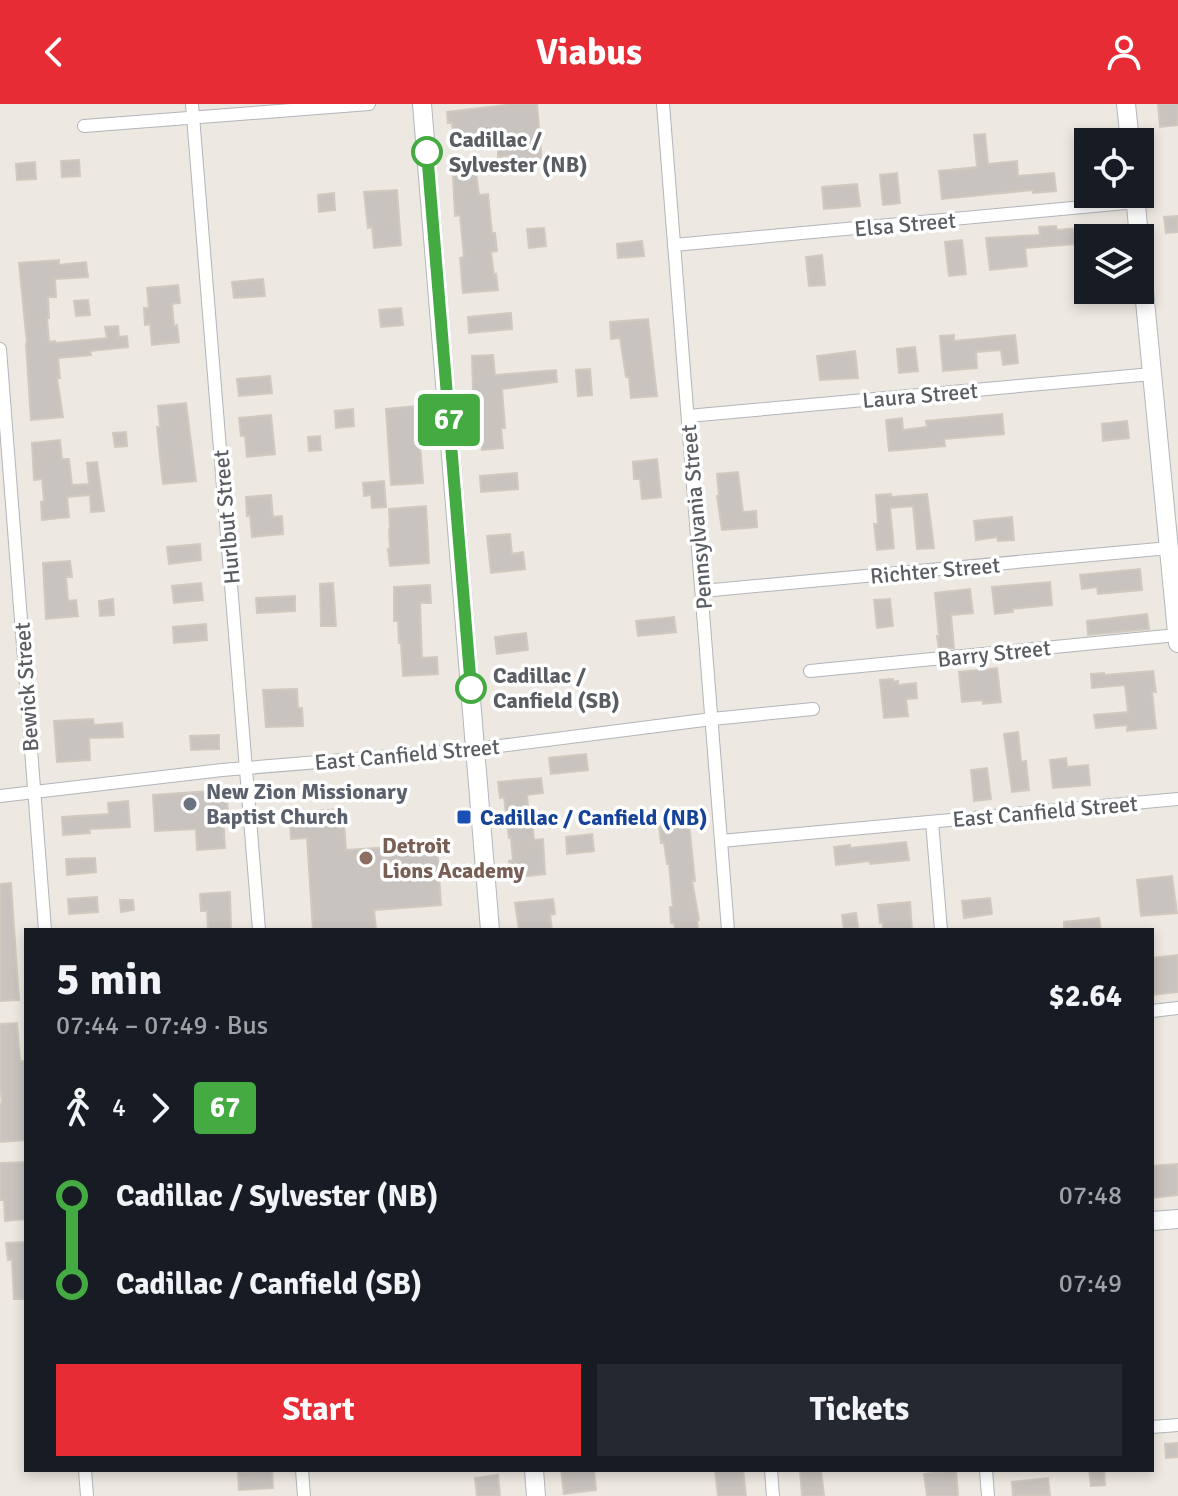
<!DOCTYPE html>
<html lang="en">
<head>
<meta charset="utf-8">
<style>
	:root { --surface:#171b24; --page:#242831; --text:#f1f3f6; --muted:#9ea1a6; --accent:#e82c36 }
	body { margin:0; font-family:Signika,sans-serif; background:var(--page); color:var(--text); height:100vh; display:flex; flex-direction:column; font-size:30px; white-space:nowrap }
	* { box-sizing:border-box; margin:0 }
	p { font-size:26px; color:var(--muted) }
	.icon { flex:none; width:44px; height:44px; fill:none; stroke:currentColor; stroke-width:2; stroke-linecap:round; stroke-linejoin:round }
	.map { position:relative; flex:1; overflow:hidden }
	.side { position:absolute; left:24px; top:824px; width:1130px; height:544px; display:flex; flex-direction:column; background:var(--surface); border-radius:0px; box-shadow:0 4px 12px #0003 }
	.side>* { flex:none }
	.badge { padding:0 16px; border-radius:6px; font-size:28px; line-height:52px }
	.tools { position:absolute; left:1074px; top:24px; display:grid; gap:16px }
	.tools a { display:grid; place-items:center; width:80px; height:80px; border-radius:0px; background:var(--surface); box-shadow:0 4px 12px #0003; font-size:40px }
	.map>.badge { position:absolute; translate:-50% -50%; box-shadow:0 0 0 4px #fff }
	.legs { display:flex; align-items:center; gap:12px; height:88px; padding:0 32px; font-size:26px }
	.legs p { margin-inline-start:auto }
	.overview { display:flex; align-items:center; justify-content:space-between; height:136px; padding:0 32px }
	h1 { font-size:44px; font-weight:700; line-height:60px }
	.action { display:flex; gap:16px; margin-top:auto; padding:16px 32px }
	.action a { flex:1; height:92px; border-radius:0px; background:var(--accent); color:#fff; font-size:32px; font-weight:700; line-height:92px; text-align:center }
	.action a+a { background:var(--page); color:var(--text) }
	ul { padding:0 32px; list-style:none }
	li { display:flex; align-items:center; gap:28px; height:88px; font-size:30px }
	li i { display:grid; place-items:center; width:12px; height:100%; margin:0 10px; background:currentColor }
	li i::after { content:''; width:20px; height:20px; margin:-10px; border:6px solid; border-radius:50%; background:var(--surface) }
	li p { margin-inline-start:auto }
	li:first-child i { background:linear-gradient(#0000 50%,currentColor 0) }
	li:last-child i { background:linear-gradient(currentColor 50%,#0000 0) }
	header { display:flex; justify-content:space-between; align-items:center; height:104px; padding:0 32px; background:var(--accent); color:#fff; font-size:36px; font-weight:700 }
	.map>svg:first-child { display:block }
</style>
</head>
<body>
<header><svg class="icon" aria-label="back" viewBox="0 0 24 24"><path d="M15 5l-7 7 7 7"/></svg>Viabus<svg class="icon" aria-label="person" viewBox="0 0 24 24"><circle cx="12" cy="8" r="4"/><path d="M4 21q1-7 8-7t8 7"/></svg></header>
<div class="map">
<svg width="1178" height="1392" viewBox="0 0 1178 1392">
	<rect width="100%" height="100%" fill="#ede8e1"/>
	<g fill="#c8c3be" stroke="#d1c9bf" stroke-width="2">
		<polygon points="515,0 537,0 542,59 516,61 515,52 498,53 498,41 473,43 473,39 454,41 452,19 448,19 447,8"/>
		<polygon points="1158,0 1178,0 1178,21 1160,23"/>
		<polygon points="985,30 988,60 1017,57 1018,72 1054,69 1056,87 1033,89 1033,86 942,95 939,67 977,63 974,31"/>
		<polygon points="79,56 80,72 62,73 61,57"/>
		<polygon points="35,58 36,75 17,76 16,60"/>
		<polygon points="476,69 479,91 488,90 492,129 495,129 497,147 491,148 494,171 496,170 498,186 463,189 460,154 464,153 460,111 455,112 453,71"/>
		<polygon points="897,69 900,99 883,101 880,71"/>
		<polygon points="857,80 860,102 824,105 822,83"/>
		<polygon points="397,86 401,141 374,144 372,123 368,124 364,88"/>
		<polygon points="334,89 335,106 319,108 318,91"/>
		<polygon points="1178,112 1178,128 1166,129 1164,113"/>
		<polygon points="1107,121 1109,134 1088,134 1088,139 1025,144 1027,162 990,166 986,134 1040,131 1039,123 1056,122 1057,126"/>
		<polygon points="544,124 546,142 529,144 527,125"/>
		<polygon points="962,136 966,170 949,172 945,138"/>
		<polygon points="642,137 644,152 618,154 617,140"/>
		<polygon points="822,151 825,181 809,182 806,153"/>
		<polygon points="59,156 59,161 86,158 88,173 55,175 56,193 48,193 49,214 47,214 49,238 55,237 56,239 107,234 105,223 118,222 119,233 127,232 128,243 90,247 91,251 58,254 60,274 57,274 63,313 31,316 26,240 27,240 19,159"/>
		<polygon points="263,175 265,192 234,194 232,178"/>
		<polygon points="178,181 180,199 172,200 174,222 177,221 179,238 152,241 150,220 145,221 144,204 149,204 147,184"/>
		<polygon points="88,196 90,211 76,212 74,197"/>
		<polygon points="401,204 403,221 381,223 379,206"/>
		<polygon points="511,209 512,225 469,229 468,213"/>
		<polygon points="648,215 657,292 631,294 629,273 626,273 620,234 611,235 610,218"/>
		<polygon points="954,231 954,237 1015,231 1018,259 1003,261 1001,246 976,248 977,264 943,267 940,232"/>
		<polygon points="915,243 918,267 899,269 897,245"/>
		<polygon points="855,247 858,274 820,276 817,252"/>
		<polygon points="493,251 495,271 556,266 557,278 502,285 505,324 501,324 503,344 482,346 479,305 477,305 475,287 473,288 472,252"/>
		<polygon points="590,265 592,291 578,292 576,266"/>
		<polygon points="270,272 272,289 239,292 237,275"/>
		<polygon points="186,299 196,377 163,380 159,344 157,323 160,323 158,302"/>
		<polygon points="417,302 423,379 391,381 386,305"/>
		<polygon points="353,305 354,322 336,324 335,307"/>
		<polygon points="1002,310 1004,330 944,335 945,342 889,347 886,316 902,314 903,326 927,323 926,317"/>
		<polygon points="271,311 275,350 247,353 245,332 241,332 239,314"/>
		<polygon points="1127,317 1129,334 1103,337 1102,320"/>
		<polygon points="126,328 127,342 115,343 113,329"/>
		<polygon points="320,332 321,346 309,347 308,333"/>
		<polygon points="60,336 62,355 69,355 72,381 89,380 87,359 97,358 104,407 91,408 90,391 67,393 69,413 42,416 41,398 44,397 42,375 34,376 32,339"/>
		<polygon points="657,355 661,393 642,395 640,375 634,375 633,358"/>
		<polygon points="738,368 743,408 756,407 757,423 722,426 717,392 719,391 717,370"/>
		<polygon points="517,369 518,385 481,388 480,372"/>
		<polygon points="384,377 386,403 372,404 371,391 364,392 363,379"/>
		<polygon points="891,390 891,393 927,390 934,444 917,445 913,402 890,404 894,444 877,446 874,420 878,420 876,391"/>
		<polygon points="271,391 273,413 282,412 283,430 252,433 250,411 247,412 246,393"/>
		<polygon points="426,402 429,459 390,462 388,445 390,445 389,425 390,424 389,405"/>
		<polygon points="1012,413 1014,436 998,437 997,433 976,436 974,417"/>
		<polygon points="510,430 512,450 523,448 525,465 491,469 487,432"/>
		<polygon points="200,440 201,456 169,460 167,443"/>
		<polygon points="70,457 72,473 66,473 68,497 76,496 78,512 46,515 43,459"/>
		<polygon points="1140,465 1142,486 1098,490 1097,483 1082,485 1080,471"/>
		<polygon points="1050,478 1052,501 1012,505 1013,508 995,510 992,483"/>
		<polygon points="201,479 203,496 174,499 172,482"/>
		<polygon points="333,479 336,522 321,522 320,480"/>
		<polygon points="430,481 431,499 420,499 422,554 437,553 438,570 403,572 401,539 399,539 398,517 394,517 394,483"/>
		<polygon points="970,485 973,509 951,511 954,544 939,545 937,532 939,532 935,489"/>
		<polygon points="295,492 295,507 257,509 256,494"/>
		<polygon points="113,495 114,511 100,512 99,497"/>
		<polygon points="890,495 893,522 877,524 874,496"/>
		<polygon points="1147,510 1149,525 1088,531 1087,517"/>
		<polygon points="674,513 676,528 638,532 636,517"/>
		<polygon points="206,520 207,536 174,539 173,523"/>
		<polygon points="526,529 528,546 497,550 495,533"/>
		<polygon points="997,564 1001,598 983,600 983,596 962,598 959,568"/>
		<polygon points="1153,567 1156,588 1152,588 1156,624 1127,627 1127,621 1096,624 1094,611 1128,608 1125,581 1092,584 1091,570 1104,569 1104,571"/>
		<polygon points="893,575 893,578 898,577 898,581 916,579 917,594 906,595 908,612 884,614 880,576"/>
		<polygon points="297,585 298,604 302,604 303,622 266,623 263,586"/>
		<polygon points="93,615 94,621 122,619 123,633 89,634 90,656 57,658 54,617"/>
		<polygon points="1018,628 1021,658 1026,657 1029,686 1012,688 1004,630"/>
		<polygon points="219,631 219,645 191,646 190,632"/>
		<polygon points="586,650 588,666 551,670 549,654"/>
		<polygon points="1066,654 1067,663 1088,661 1090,681 1053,684 1050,656"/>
		<polygon points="987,664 991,695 974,697 971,666"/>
		<polygon points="541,674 543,689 527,691 529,715 532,715 534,736 543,735 545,770 511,774 509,757 513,756 511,734 509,734 504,693 500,694 498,678"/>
		<polygon points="226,686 228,708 223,708 225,744 197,746 196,725 155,727 153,691"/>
		<polygon points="128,697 130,723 89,725 90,729 63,731 62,713 109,710 108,699"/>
		<polygon points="343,705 346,746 437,740 441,801 374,806 376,826 313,826 307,734 291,735 289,708"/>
		<polygon points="689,719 695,777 692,777 699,816 697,816 698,826 675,826 674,819 671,819 670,803 673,803 669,760 667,760 664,739 661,739 659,722"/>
		<polygon points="592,730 594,747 567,750 566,733"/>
		<polygon points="906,738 909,756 870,760 870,757 836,761 834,743 850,741 850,744"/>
		<polygon points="95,754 96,768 67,771 66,755"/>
		<polygon points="1172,772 1177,809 1141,812 1137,776"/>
		<polygon points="11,779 19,896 0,897 0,780"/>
		<polygon points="230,788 231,826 208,826 207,807 201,807 200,790"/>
		<polygon points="97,793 98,808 69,810 68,795"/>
		<polygon points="990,794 992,810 964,814 962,797"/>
		<polygon points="553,795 555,810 550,811 552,826 519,826 515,799"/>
		<polygon points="120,796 133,796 134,806 121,808"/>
		<polygon points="910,798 912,826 883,826 883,818 880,819 878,801"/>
		<polygon points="856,809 858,823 844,825 842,811"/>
		<polygon points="1099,814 1101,826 1064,826 1064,818"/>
		<polygon points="1178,851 1178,888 1152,891 1152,854"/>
		<polygon points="17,919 20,957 25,957 26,1036 0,1038 0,1000 2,1000 0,976 0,920"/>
		<polygon points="26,1058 26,1115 5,1117 4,1096 0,1096 0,1059"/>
		<polygon points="1178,1060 1178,1091 1152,1094 1152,1062"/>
		<polygon points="26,1138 26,1195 14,1195 12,1156 8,1156 6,1139"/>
		<polygon points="1178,1339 1178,1353 1166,1354 1165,1340"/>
		<polygon points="272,1366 273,1384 239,1386 238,1368"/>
		<polygon points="561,1366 594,1366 596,1386 564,1390"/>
		<polygon points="715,1366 743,1366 746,1392 718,1392"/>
		<polygon points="800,1366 821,1366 824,1392 802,1392"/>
		<polygon points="956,1366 958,1392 927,1392 924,1370"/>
		<polygon points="1089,1366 1104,1366 1105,1381 1091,1382"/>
		<polygon points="498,1371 500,1392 477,1392 475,1374"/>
		<polygon points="1048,1374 1050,1391 1013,1392 1012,1378"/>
	</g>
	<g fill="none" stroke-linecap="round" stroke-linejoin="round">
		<g stroke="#b2b5b9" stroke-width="14">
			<g id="street">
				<polyline points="192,0 259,826"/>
				<polyline points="663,0 728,826"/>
				<polyline points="84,22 369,0"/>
				<polyline points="674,141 1136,98"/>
				<polyline points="0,245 45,826"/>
				<polyline points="688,312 1152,270"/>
				<polyline points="702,487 1169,444"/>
				<polyline points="810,567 1177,531"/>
				<polyline points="0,692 222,666 476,645 712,615 813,605"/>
				<polyline points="932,718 941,826"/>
				<polyline points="721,737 1178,695"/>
				<polyline points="1152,907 1178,904"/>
				<polyline points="1152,1323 1178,1321"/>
				<polyline points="85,1366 87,1392"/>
				<polyline points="302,1366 304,1392"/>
				<polyline points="771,1366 773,1392"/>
				<polyline points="986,1366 988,1392"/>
			</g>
		</g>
		<g stroke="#b3b7bc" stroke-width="20">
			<g id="secondary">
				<polyline points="422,0 490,826"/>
				<polyline points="1126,0 1130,38"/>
				<polyline points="1135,90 1139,134"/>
				<polyline points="1140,145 1178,539"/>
				<polyline points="1152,1117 1178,1115"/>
				<polyline points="534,1366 536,1392"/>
			</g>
		</g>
		<use href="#street" stroke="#fff" stroke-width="12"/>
		<use href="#secondary" stroke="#fff" stroke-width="18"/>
	</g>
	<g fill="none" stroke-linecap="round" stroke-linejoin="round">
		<g stroke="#fff" stroke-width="18">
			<polyline id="line-1" points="427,48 471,584"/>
		</g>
		<use href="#line-1" stroke="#44aa42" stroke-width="12"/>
	</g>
	<g fill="#fff" stroke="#44aa42" stroke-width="4">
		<circle cx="427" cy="48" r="14"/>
		<circle cx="471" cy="584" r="14"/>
	</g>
	<circle fill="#6b7280" stroke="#fff" stroke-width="3" cx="190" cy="700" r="8"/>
	<rect fill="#1a4fb4" stroke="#fff" stroke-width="3" x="456" y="705" width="16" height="16" rx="4"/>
	<circle fill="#8d6e63" stroke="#fff" stroke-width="3" cx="366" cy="754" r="8"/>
	<g text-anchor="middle" stroke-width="7" stroke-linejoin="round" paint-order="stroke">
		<g font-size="22" font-weight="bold" fill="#5a5e62" stroke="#fff" text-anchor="start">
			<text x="449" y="43">Cadillac /<tspan x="449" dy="25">Sylvester (NB)</tspan></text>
			<text x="493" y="579">Cadillac /<tspan x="493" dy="25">Canfield (SB)</tspan></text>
		</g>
		<g font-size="22" fill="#5a5e62" stroke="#fff">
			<text transform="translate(905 120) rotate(-5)" y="8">Elsa Street</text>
			<text transform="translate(920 291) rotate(-5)" y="8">Laura Street</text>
			<text transform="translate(226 413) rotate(-95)" y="8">Hurlbut Street</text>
			<text transform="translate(696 413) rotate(-95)" y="8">Pennsylvania Street</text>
			<text transform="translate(935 466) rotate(-5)" y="8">Richter Street</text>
			<text transform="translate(994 549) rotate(-6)" y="8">Barry Street</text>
			<text transform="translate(26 583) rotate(-94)" y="8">Bewick Street</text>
			<text transform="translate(407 650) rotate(-5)" y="8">East Canfield Street</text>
			<text transform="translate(1045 707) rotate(-5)" y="8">East Canfield Street</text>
		</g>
		<g font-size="22" font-weight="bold" fill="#5b616d" stroke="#fff" text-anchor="start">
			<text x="206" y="695">New Zion Missionary<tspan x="206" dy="25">Baptist Church</tspan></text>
		</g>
		<g font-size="22" font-weight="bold" fill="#164399" stroke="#fff" text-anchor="start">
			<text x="480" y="721">Cadillac / Canfield (NB)</text>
		</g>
		<g font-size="22" font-weight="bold" fill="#785e54" stroke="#fff" text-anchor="start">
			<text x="382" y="749">Detroit<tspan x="382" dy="25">Lions Academy</tspan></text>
		</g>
	</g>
</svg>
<div class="tools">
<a><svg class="icon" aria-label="locate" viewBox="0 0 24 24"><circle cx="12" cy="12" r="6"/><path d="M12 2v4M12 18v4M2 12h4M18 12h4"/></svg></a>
<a><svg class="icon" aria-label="layers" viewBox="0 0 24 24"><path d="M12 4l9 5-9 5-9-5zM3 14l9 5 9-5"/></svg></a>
</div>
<b class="badge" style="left:449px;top:316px;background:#44aa42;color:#fff">67</b>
<section class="side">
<div class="overview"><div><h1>5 min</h1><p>07:44 – 07:49 · Bus</p></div><b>$2.64</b></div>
<div class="legs"><svg class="icon" aria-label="walk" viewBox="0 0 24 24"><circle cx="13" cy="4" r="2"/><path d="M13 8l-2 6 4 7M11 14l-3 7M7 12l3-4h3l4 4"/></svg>4<svg class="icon" aria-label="forward" viewBox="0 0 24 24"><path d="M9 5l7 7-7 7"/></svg><b class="badge" style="background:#44aa42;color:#fff">67</b></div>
<ul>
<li><i style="color:#44aa42"></i><b>Cadillac / Sylvester (NB)</b><p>07:48</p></li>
<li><i style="color:#44aa42"></i><b>Cadillac / Canfield (SB)</b><p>07:49</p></li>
</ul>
<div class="action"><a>Start</a><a>Tickets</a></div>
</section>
</div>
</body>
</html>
